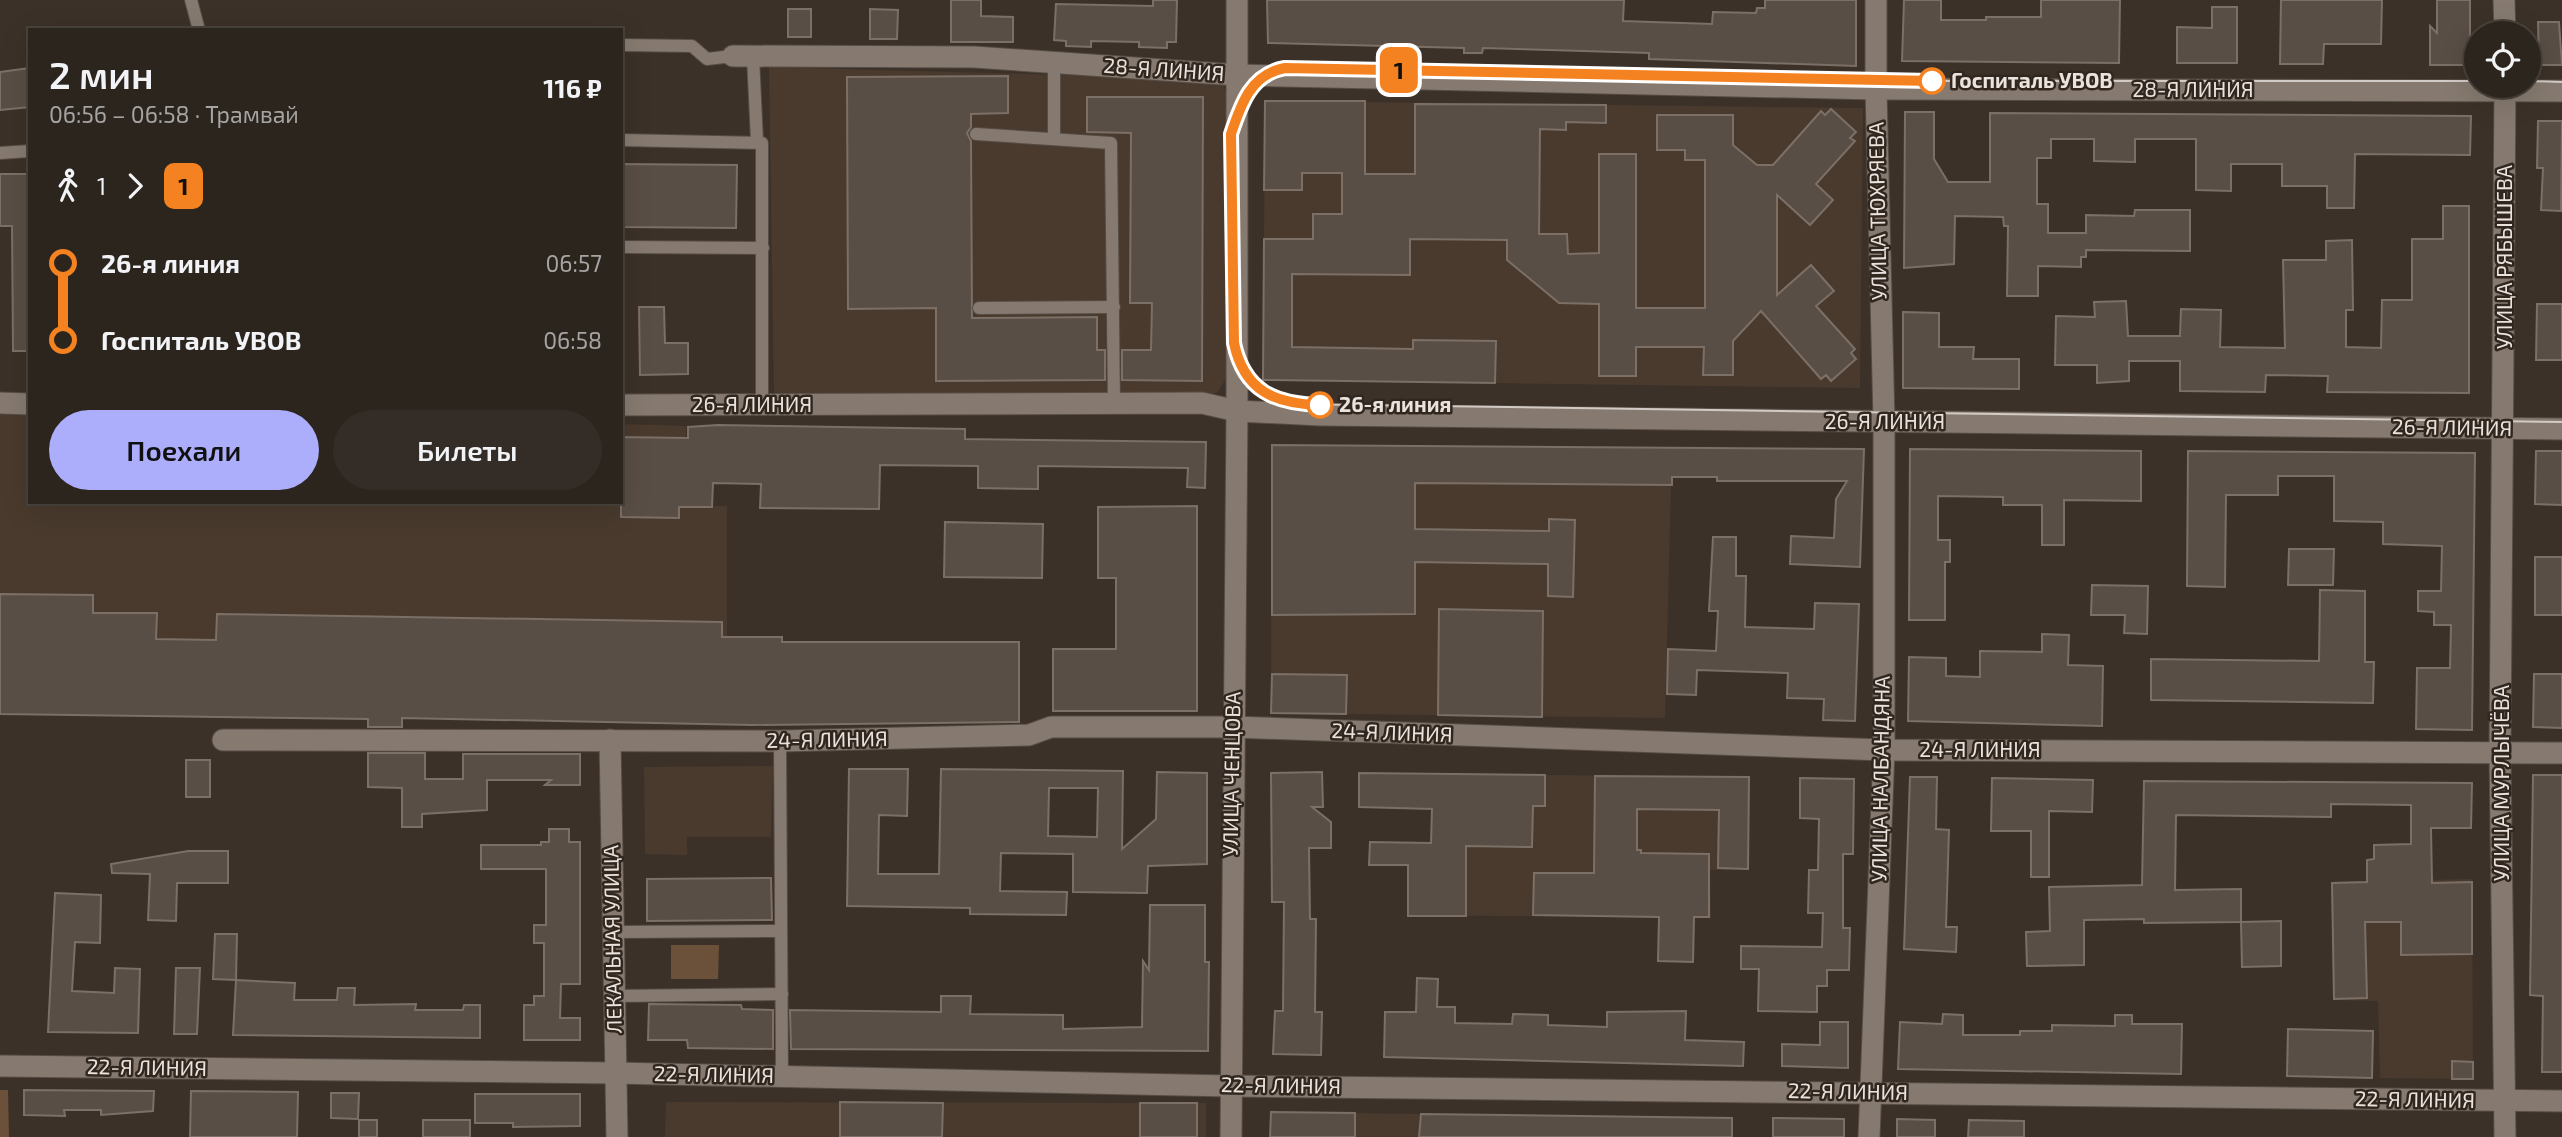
<!DOCTYPE html>
<html lang="ru">
<head>
<meta charset="utf-8">
<style>
	:root { --surface:#2c251e; --page:#342d27; --text:#f1f3f6; --muted:#a6a5a4; --line:#48423c; --accent:#adaefb }
	body { margin:0; font-family:"Exo 2",sans-serif; background:var(--page); color:var(--text); height:100vh; display:flex; flex-direction:column; font-size:26px; white-space:nowrap }
	* { box-sizing:border-box; margin:0 }
	p { font-size:23px; color:var(--muted) }
	.icon { flex:none; width:38px; height:38px; fill:none; stroke:currentColor; stroke-width:2; stroke-linecap:round; stroke-linejoin:round }
	.map { position:relative; flex:1; overflow:hidden }
	.panel { position:absolute; left:28px; top:28px; width:595px; height:476px; display:flex; flex-direction:column; background:var(--surface); border-radius:0px; box-shadow:0 7px 28px #0002,0 0 0 2px var(--line) }
	.panel>* { flex:none }
	.badge { padding:0 14px; border-radius:10px; font-size:24px; line-height:46px }
	.tools { position:absolute; left:2464px; top:21px; display:grid; gap:14px }
	.tools a { display:grid; place-items:center; width:77px; height:77px; border-radius:50%; background:var(--surface); box-shadow:0 7px 28px #0002,0 0 0 2px var(--line); font-size:35px }
	.map>.badge { position:absolute; translate:-50% -50%; box-shadow:0 0 0 4px #fff }
	.legs { display:flex; align-items:center; gap:10px; height:77px; padding:0 21px; font-size:23px }
	.legs p { margin-inline-start:auto }
	.overview { display:flex; align-items:center; justify-content:space-between; height:119px; padding:0 21px }
	h1 { font-size:38px; font-weight:600; line-height:52px }
	.button { display:flex; gap:14px; margin-top:auto; padding:14px 21px }
	.button a { flex:1; height:80px; border-radius:42px; background:var(--accent); color:#111; font-size:28px; font-weight:600; line-height:80px; text-align:center }
	.button a+a { background:var(--page); color:var(--text) }
	ul { padding:0 21px; list-style:none }
	li { display:flex; align-items:center; gap:24px; height:77px; font-size:26px }
	li i { display:grid; place-items:center; width:10px; height:100%; margin:0 9px; background:currentColor }
	li i::after { content:''; width:18px; height:18px; margin:-9px; border:5px solid; border-radius:50%; background:var(--surface) }
	li p { margin-inline-start:auto }
	li:first-child i { background:linear-gradient(#0000 50%,currentColor 0) }
	li:last-child i { background:linear-gradient(currentColor 50%,#0000 0) }
	.map>svg:first-child { display:block }
</style>
</head>
<body>
<div class="map">
<svg width="2562" height="1137" viewBox="0 0 2562 1137">
	<rect width="100%" height="100%" fill="#3b3128"/>
	<g fill="#493a2d">
		<polygon points="769,67 1216,79 1223,85 1227,94 1230,360 1225,380 1218,392 1207,396 774,395"/>
		<polygon points="1265,101 1863,108 1860,388 1263,380"/>
		<polygon points="0,408 30,408 30,502 621,502 621,424 686,426 685,506 727,506 727,719 0,710"/>
		<polygon points="1272,445 1672,448 1665,718 1271,713"/>
		<polygon points="773,766 771,837 687,837 687,855 645,854 644,767"/>
		<polygon points="1433,774 1749,777 1748,869 1710,870 1711,918 1407,915 1408,869 1431,869"/>
		<polygon points="2472,879 2473,1079 2380,1078 2378,1001 2333,1000 2331,882"/>
		<polygon points="666,1102 1206,1103 1206,1137 665,1137"/>
		<polygon points="1271,1112 1421,1114 1419,1137 1270,1137"/>
	</g>
	<g fill="#6b5139">
		<polygon points="671,945 719,945 718,979 671,979"/>
		<polygon points="0,1090 8,1090 9,1137 0,1137"/>
	</g>
	<g fill="#594e45" stroke="#7b6f66" stroke-width="2" fill-rule="evenodd">
		<polygon points="951,0 981,0 981,16 1013,17 1013,42 951,42"/>
		<polygon points="1153,0 1177,0 1176,42 1167,42 1167,48 1139,47 1139,42 1091,41 1091,47 1066,46 1066,41 1054,40 1056,4 1153,6"/>
		<polygon points="1267,0 1624,0 1623,21 1712,24 1713,12 1756,13 1757,8 1765,8 1765,0 1856,0 1856,66 1649,59 1649,53 1483,48 1482,53 1464,53 1464,48 1268,43"/>
		<polygon points="1904,0 1941,0 1941,20 1986,20 1986,17 2041,17 2041,0 2120,0 2119,63 1902,61"/>
		<polygon points="2281,0 2382,0 2381,44 2324,44 2323,64 2280,64"/>
		<polygon points="2437,0 2470,0 2470,65 2430,65 2430,26 2437,33"/>
		<polygon points="2212,7 2237,7 2237,63 2177,63 2177,27 2212,28"/>
		<rect x="788" y="9" width="23" height="28"/>
		<polygon points="870,9 898,10 897,39 870,39"/>
		<polygon points="2538,22 2559,22 2562,65 2539,65"/>
		<polygon points="30,68 30,107 0,110 0,72"/>
		<polygon points="1008,76 1008,113 971,114 971,127 967,133 971,141 972,318 1097,317 1097,350 1105,350 1105,380 936,381 936,308 848,309 847,77"/>
		<polygon points="1087,97 1203,97 1202,381 1122,380 1122,350 1151,350 1152,303 1130,303 1131,133 1087,132"/>
		<polygon points="1265,101 1365,101 1365,174 1415,174 1415,104 1606,105 1606,123 1566,122 1566,130 1540,129 1539,234 1567,234 1568,254 1599,253 1599,154 1636,154 1636,308 1705,308 1705,160 1685,160 1685,150 1657,150 1657,115 1733,115 1733,145 1757,165 1773,165 1821,111 1825,115 1831,109 1856,132 1850,138 1855,141 1816,184 1833,200 1810,225 1777,195 1777,295 1811,265 1834,291 1816,306 1855,349 1851,353 1856,359 1831,381 1826,375 1821,379 1761,311 1733,341 1733,375 1703,375 1704,347 1636,347 1636,376 1599,376 1599,304 1559,303 1507,260 1507,240 1410,239 1410,275 1292,274 1292,347 1413,349 1413,340 1496,341 1495,383 1263,380 1264,239 1313,239 1313,214 1342,214 1342,173 1302,173 1302,190 1264,190"/>
		<polygon points="1905,112 1934,112 1934,159 1948,182 1990,182 1990,113 2471,116 2470,155 2355,154 2354,208 2327,208 2327,186 2282,186 2282,164 2231,164 2231,191 2196,190 2196,139 2135,139 2135,162 2094,161 2094,139 2051,139 2051,158 2037,158 2037,204 2048,204 2048,233 2086,233 2086,215 2134,216 2135,210 2190,210 2190,251 2086,250 2086,257 2081,257 2081,267 2038,266 2038,296 2007,296 2008,226 2004,226 2003,217 1955,216 1954,264 1904,268"/>
		<polygon points="2538,121 2562,121 2561,211 2541,210 2543,168 2537,168"/>
		<polygon points="621,164 737,165 736,228 621,227"/>
		<polygon points="0,174 30,174 30,351 13,351 12,226 0,226"/>
		<polygon points="2443,206 2469,206 2469,393 2327,392 2328,376 2266,375 2265,392 2180,391 2180,361 2129,361 2129,381 2097,383 2097,365 2055,365 2056,316 2095,317 2094,302 2126,301 2128,336 2180,336 2181,309 2221,310 2220,347 2285,348 2283,260 2326,260 2326,241 2352,240 2353,310 2346,310 2346,347 2381,348 2382,300 2412,300 2412,239 2443,239"/>
		<polygon points="2537,304 2562,304 2562,360 2536,360"/>
		<polygon points="639,307 664,307 665,343 688,343 688,374 640,375"/>
		<polygon points="1903,312 1939,313 1939,347 1974,347 1973,359 2019,359 2019,389 1903,388"/>
		<polygon points="718,425 965,429 965,439 1206,442 1205,488 1187,487 1188,468 1038,466 1038,489 978,488 978,466 880,465 879,509 760,508 761,484 713,483 712,507 679,507 679,518 621,517 621,437 688,438 688,427"/>
		<polygon points="1272,445 1864,449 1860,567 1790,564 1791,536 1834,538 1836,499 1847,481 1717,481 1717,477 1672,477 1672,485 1415,483 1415,529 1549,531 1549,519 1575,520 1573,597 1548,596 1548,564 1415,562 1415,614 1272,615"/>
		<polygon points="1910,449 2141,451 2141,501 2064,500 2064,545 2042,545 2042,505 2003,505 2003,497 1938,496 1938,540 1950,540 1950,562 1945,562 1945,620 1909,620"/>
		<polygon points="2188,451 2475,453 2472,730 2416,729 2417,668 2450,668 2451,625 2434,625 2434,612 2418,611 2418,591 2441,591 2442,546 2383,544 2383,522 2334,521 2334,476 2278,476 2278,495 2226,495 2225,587 2187,586"/>
		<polygon points="2536,451 2562,451 2562,505 2535,504"/>
		<polygon points="1197,506 1197,711 1053,711 1053,649 1116,649 1116,578 1098,578 1098,507"/>
		<polygon points="945,522 1043,524 1042,578 944,577"/>
		<polygon points="1713,537 1736,537 1736,576 1746,576 1745,627 1814,629 1815,603 1859,604 1855,721 1823,720 1824,699 1787,698 1788,673 1697,670 1696,695 1667,694 1668,649 1716,651 1718,611 1709,611"/>
		<polygon points="2289,549 2334,549 2333,585 2288,585"/>
		<rect x="2535" y="557" width="27" height="58"/>
		<polygon points="2092,585 2148,586 2147,634 2124,633 2125,615 2091,615"/>
		<polygon points="2320,590 2365,591 2365,662 2374,662 2373,703 2151,700 2151,659 2319,661"/>
		<polygon points="0,594 93,595 93,613 157,613 156,639 216,640 217,614 722,622 722,637 782,637 782,642 1019,642 1019,722 752,725 402,718 402,727 368,727 368,719 0,714"/>
		<polygon points="1439,609 1543,611 1542,717 1438,715"/>
		<polygon points="2042,634 2069,635 2068,665 2103,666 2102,726 1908,721 1909,657 1946,658 1946,676 1980,677 1980,651 2042,652"/>
		<polygon points="1272,674 1347,675 1346,714 1271,713"/>
		<polygon points="2534,674 2562,674 2562,728 2533,727"/>
		<polygon points="368,753 425,753 425,779 463,779 463,754 580,754 580,785 545,785 551,780 487,780 487,810 422,814 422,827 402,827 402,788 368,787"/>
		<rect x="186" y="760" width="24" height="37"/>
		<path d="M849,769H908L907,816L879,815L878,874H939L941,769L1123,771L1122,849L1156,819L1157,772L1207,773V864L1148,866L1147,893L1073,892V854L1001,853L1000,891L1067,892L1066,915L970,914V908L847,906ZM1049,788H1098L1097,837L1048,836Z"/>
		<polygon points="1322,772 1323,807 1312,807 1331,822 1331,848 1309,848 1310,919 1316,919 1315,1012 1322,1012 1321,1055 1273,1054 1275,1011 1283,1011 1284,902 1272,902 1271,773"/>
		<polygon points="1359,773 1545,775 1545,806 1533,806 1532,847 1466,846 1466,916 1408,916 1408,865 1369,865 1370,842 1431,843 1432,809 1359,807"/>
		<polygon points="2533,775 2562,775 2562,1072 2542,1072 2543,996 2530,995"/>
		<polygon points="1595,776 1749,777 1748,869 1718,868 1719,810 1637,809 1637,850 1641,850 1641,853 1709,854 1709,917 1694,917 1693,962 1658,961 1659,917 1533,915 1534,873 1594,873"/>
		<polygon points="1910,777 1937,777 1936,829 1949,830 1946,927 1957,927 1956,952 1904,949"/>
		<polygon points="1800,778 1854,779 1853,854 1843,854 1843,928 1850,928 1849,970 1827,970 1827,986 1817,986 1817,1012 1758,1011 1759,969 1741,969 1741,946 1822,947 1823,913 1808,913 1809,870 1818,870 1819,819 1800,818"/>
		<polygon points="1992,778 2093,780 2092,812 2049,811 2049,877 2031,877 2031,831 1991,831"/>
		<polygon points="2144,781 2472,783 2471,828 2431,828 2432,883 2472,882 2472,954 2401,955 2401,922 2365,922 2367,998 2334,999 2332,883 2367,882 2367,860 2374,859 2374,845 2411,844 2411,805 2331,804 2331,817 2176,815 2175,890 2241,889 2241,922 2144,923 2144,919 2084,920 2084,965 2027,966 2026,932 2050,931 2049,887 2142,885"/>
		<polygon points="549,829 569,829 569,842 580,842 580,984 561,984 560,1018 580,1018 580,1040 524,1040 524,1005 534,1005 534,996 544,996 544,943 534,943 534,925 546,925 546,869 481,869 481,845 541,845 541,842 549,842"/>
		<polygon points="188,851 228,851 228,883 177,883 176,921 148,920 150,874 112,873 111,864"/>
		<polygon points="771,878 772,920 647,921 647,879"/>
		<polygon points="55,893 101,895 100,943 75,942 72,991 114,993 115,968 140,969 138,1033 48,1032"/>
		<polygon points="1150,905 1205,905 1205,962 1209,962 1208,1051 791,1049 790,1010 941,1012 941,996 971,996 970,1014 1063,1015 1063,1029 1142,1027 1143,961 1149,970"/>
		<polygon points="2281,921 2281,966 2242,967 2241,922"/>
		<polygon points="215,934 237,934 236,980 213,979"/>
		<polygon points="176,968 200,968 197,1034 174,1034"/>
		<polygon points="1417,978 1438,979 1437,1007 1455,1007 1455,1023 1512,1024 1513,1014 1548,1015 1548,1025 1607,1027 1607,1012 1686,1011 1685,1040 1744,1042 1743,1066 1384,1057 1385,1012 1416,1012"/>
		<polygon points="236,980 295,983 294,1000 337,1000 338,988 355,988 354,1005 416,1004 415,1010 463,1010 464,1005 480,1005 480,1038 233,1035"/>
		<polygon points="649,1004 741,1005 742,1009 773,1010 773,1049 688,1048 687,1040 648,1040"/>
		<polygon points="1943,1014 1963,1015 1963,1035 2020,1035 2020,1031 2052,1031 2052,1025 2115,1026 2115,1015 2132,1015 2132,1024 2182,1024 2181,1074 1898,1069 1900,1022 1942,1024"/>
		<polygon points="1820,1022 1848,1022 1848,1068 1782,1066 1782,1044 1820,1045"/>
		<polygon points="2288,1029 2373,1031 2372,1078 2287,1076"/>
		<polygon points="2452,1061 2473,1062 2473,1079 2452,1079"/>
		<polygon points="24,1090 154,1091 153,1111 101,1115 101,1110 64,1110 65,1116 24,1115"/>
		<polygon points="191,1091 298,1092 297,1137 190,1137"/>
		<polygon points="331,1093 359,1093 358,1119 331,1118"/>
		<polygon points="475,1094 580,1094 580,1126 513,1127 513,1123 475,1123"/>
		<polygon points="840,1102 943,1103 942,1137 840,1137"/>
		<rect x="1140" y="1103" width="57" height="34"/>
		<polygon points="1271,1112 1355,1113 1355,1137 1270,1137"/>
		<polygon points="1421,1114 1732,1118 1732,1137 1419,1137"/>
		<polygon points="1773,1118 1844,1119 1844,1137 1773,1137"/>
		<polygon points="1897,1119 1935,1120 1935,1137 1897,1137"/>
		<rect x="359" y="1120" width="18" height="17"/>
		<rect x="423" y="1120" width="47" height="17"/>
		<polygon points="1969,1120 2024,1121 2024,1137 1968,1137"/>
	</g>
	<g fill="none" stroke-linecap="round" stroke-linejoin="round">
		<g stroke="#564d46" stroke-width="14">
			<g id="service">
				<polyline points="191,0 199,30"/>
				<polyline points="621,45 692,46 707,59 733,56"/>
				<polyline points="753,57 757,141"/>
				<polyline points="1054,63 1054,137"/>
				<polyline points="976,134 1111,143 1114,404"/>
				<polyline points="621,140 762,143 762,405"/>
				<polyline points="0,153 30,151"/>
				<polyline points="621,247 763,248"/>
				<polyline points="979,308 1114,307"/>
				<polyline points="780,741 782,1076"/>
				<polyline points="613,932 781,931"/>
				<polyline points="614,996 782,994"/>
			</g>
		</g>
		<g stroke="#564d46" stroke-width="23">
			<g id="minor">
				<polyline points="733,56 974,57 1237,75"/>
				<polyline points="1876,89 1876,0"/>
				<polyline points="223,740 780,741 1029,735 1051,727 1233,727 1884,750 2562,753"/>
				<polyline points="610,740 617,1137"/>
			</g>
		</g>
		<g stroke="#564d46" stroke-width="23">
			<g id="tertiary">
				<polyline points="2504,0 2505,33"/>
				<polyline points="1237,75 1876,89 2562,91"/>
				<polyline points="0,403 30,404"/>
				<polyline points="621,405 1202,403 1237,411 1320,415 2562,429"/>
				<polyline points="0,1066 615,1073 1230,1086 2562,1101"/>
				<polyline points="1231,1137 1237,411 1237,0"/>
				<polyline points="1869,1137 1884,750 1884,421 1876,89"/>
				<polyline points="2505,1137 2500,753 2505,86"/>
			</g>
		</g>
		<use href="#service" stroke="#867a70" stroke-width="12"/>
		<use href="#minor" stroke="#867a70" stroke-width="21"/>
		<use href="#tertiary" stroke="#867a70" stroke-width="21"/>
		<g stroke="#d2cac5" stroke-width="2">
			<path d="M2476,81H1876L1276,70L1263,75L1249,91L1231,134L1234,343C1241,375 1260,393 1290,404L2562,422"/>
			<polyline points="2529,81 2562,82"/>
		</g>
	</g>
	<g fill="none" stroke-linecap="round" stroke-linejoin="round">
		<g stroke="#fff" stroke-width="16">
			<path id="line-1" d="M1320,405C1275,404 1244,391 1234,343L1231,134C1241,104 1251,74 1285,68L1932,81"/>
		</g>
		<use href="#line-1" stroke="#f58220" stroke-width="10"/>
	</g>
	<g fill="#fff" stroke="#f58220" stroke-width="3.5">
		<circle cx="1932" cy="81" r="12"/>
		<circle cx="1320" cy="405" r="12"/>
	</g>
	<g text-anchor="middle" stroke-width="5" stroke-linejoin="round" paint-order="stroke">
		<g font-size="21" fill="#e9e2dd" stroke="#31271f">
			<text transform="translate(1164 70) rotate(4)" y="7">28-Я ЛИНИЯ</text>
			<text x="2193" y="97">28-Я ЛИНИЯ</text>
			<text transform="translate(1878 211) rotate(-91)" y="7">УЛИЦА ТЮХРЯЕВА</text>
			<text transform="translate(2505 257) rotate(-90)" y="7">УЛИЦА РЯБЫШЕВА</text>
			<text x="752" y="412">26-Я ЛИНИЯ</text>
			<text x="1885" y="429">26-Я ЛИНИЯ</text>
			<text transform="translate(2452 428) rotate(1)" y="7">26-Я ЛИНИЯ</text>
			<text transform="translate(1392 733) rotate(2)" y="7">24-Я ЛИНИЯ</text>
			<text transform="translate(827 740) rotate(-1)" y="7">24-Я ЛИНИЯ</text>
			<text x="1980" y="757">24-Я ЛИНИЯ</text>
			<text transform="translate(1232 774) rotate(-89)" y="7">УЛИЦА ЧЕНЦОВА</text>
			<text transform="translate(1881 779) rotate(-89)" y="7">УЛИЦА НАЛБАНДЯНА</text>
			<text transform="translate(2502 783) rotate(-90)" y="7">УЛИЦА МУРЛЫЧЁВА</text>
			<text transform="translate(613 939) rotate(-91)" y="7">ЛЕКАЛЬНАЯ УЛИЦА</text>
			<text transform="translate(147 1068) rotate(1)" y="7">22-Я ЛИНИЯ</text>
			<text transform="translate(714 1075) rotate(1)" y="7">22-Я ЛИНИЯ</text>
			<text transform="translate(1281 1086) rotate(1)" y="7">22-Я ЛИНИЯ</text>
			<text transform="translate(1848 1092) rotate(1)" y="7">22-Я ЛИНИЯ</text>
			<text transform="translate(2415 1100) rotate(1)" y="7">22-Я ЛИНИЯ</text>
		</g>
		<g font-size="21" font-weight="bold" fill="#e9e2dd" stroke="#31271f" text-anchor="start">
			<text x="1951" y="88">Госпиталь УВОВ</text>
			<text x="1339" y="412">26-я линия</text>
		</g>
	</g>
</svg>
<div class="tools">
<a><svg class="icon" aria-label="locate" viewBox="0 0 24 24"><circle cx="12" cy="12" r="6"/><path d="M12 2v4M12 18v4M2 12h4M18 12h4"/></svg></a>
</div>
<b class="badge" style="left:1399px;top:70px;background:#f58220;color:#111">1</b>
<section class="panel">
<div class="overview"><div><h1>2 мин</h1><p>06:56 – 06:58 · Трамвай</p></div><b>116 ₽</b></div>
<div class="legs"><svg class="icon" aria-label="walk" viewBox="0 0 24 24"><circle cx="13" cy="4" r="2"/><path d="M13 8l-2 6 4 7M11 14l-3 7M7 12l3-4h3l4 4"/></svg>1<svg class="icon" aria-label="forward" viewBox="0 0 24 24"><path d="M9 5l7 7-7 7"/></svg><b class="badge" style="background:#f58220;color:#111">1</b></div>
<ul>
<li><i style="color:#f58220"></i><b>26-я линия</b><p>06:57</p></li>
<li><i style="color:#f58220"></i><b>Госпиталь УВОВ</b><p>06:58</p></li>
</ul>
<div class="button"><a>Поехали</a><a>Билеты</a></div>
</section>
</div>
</body>
</html>
